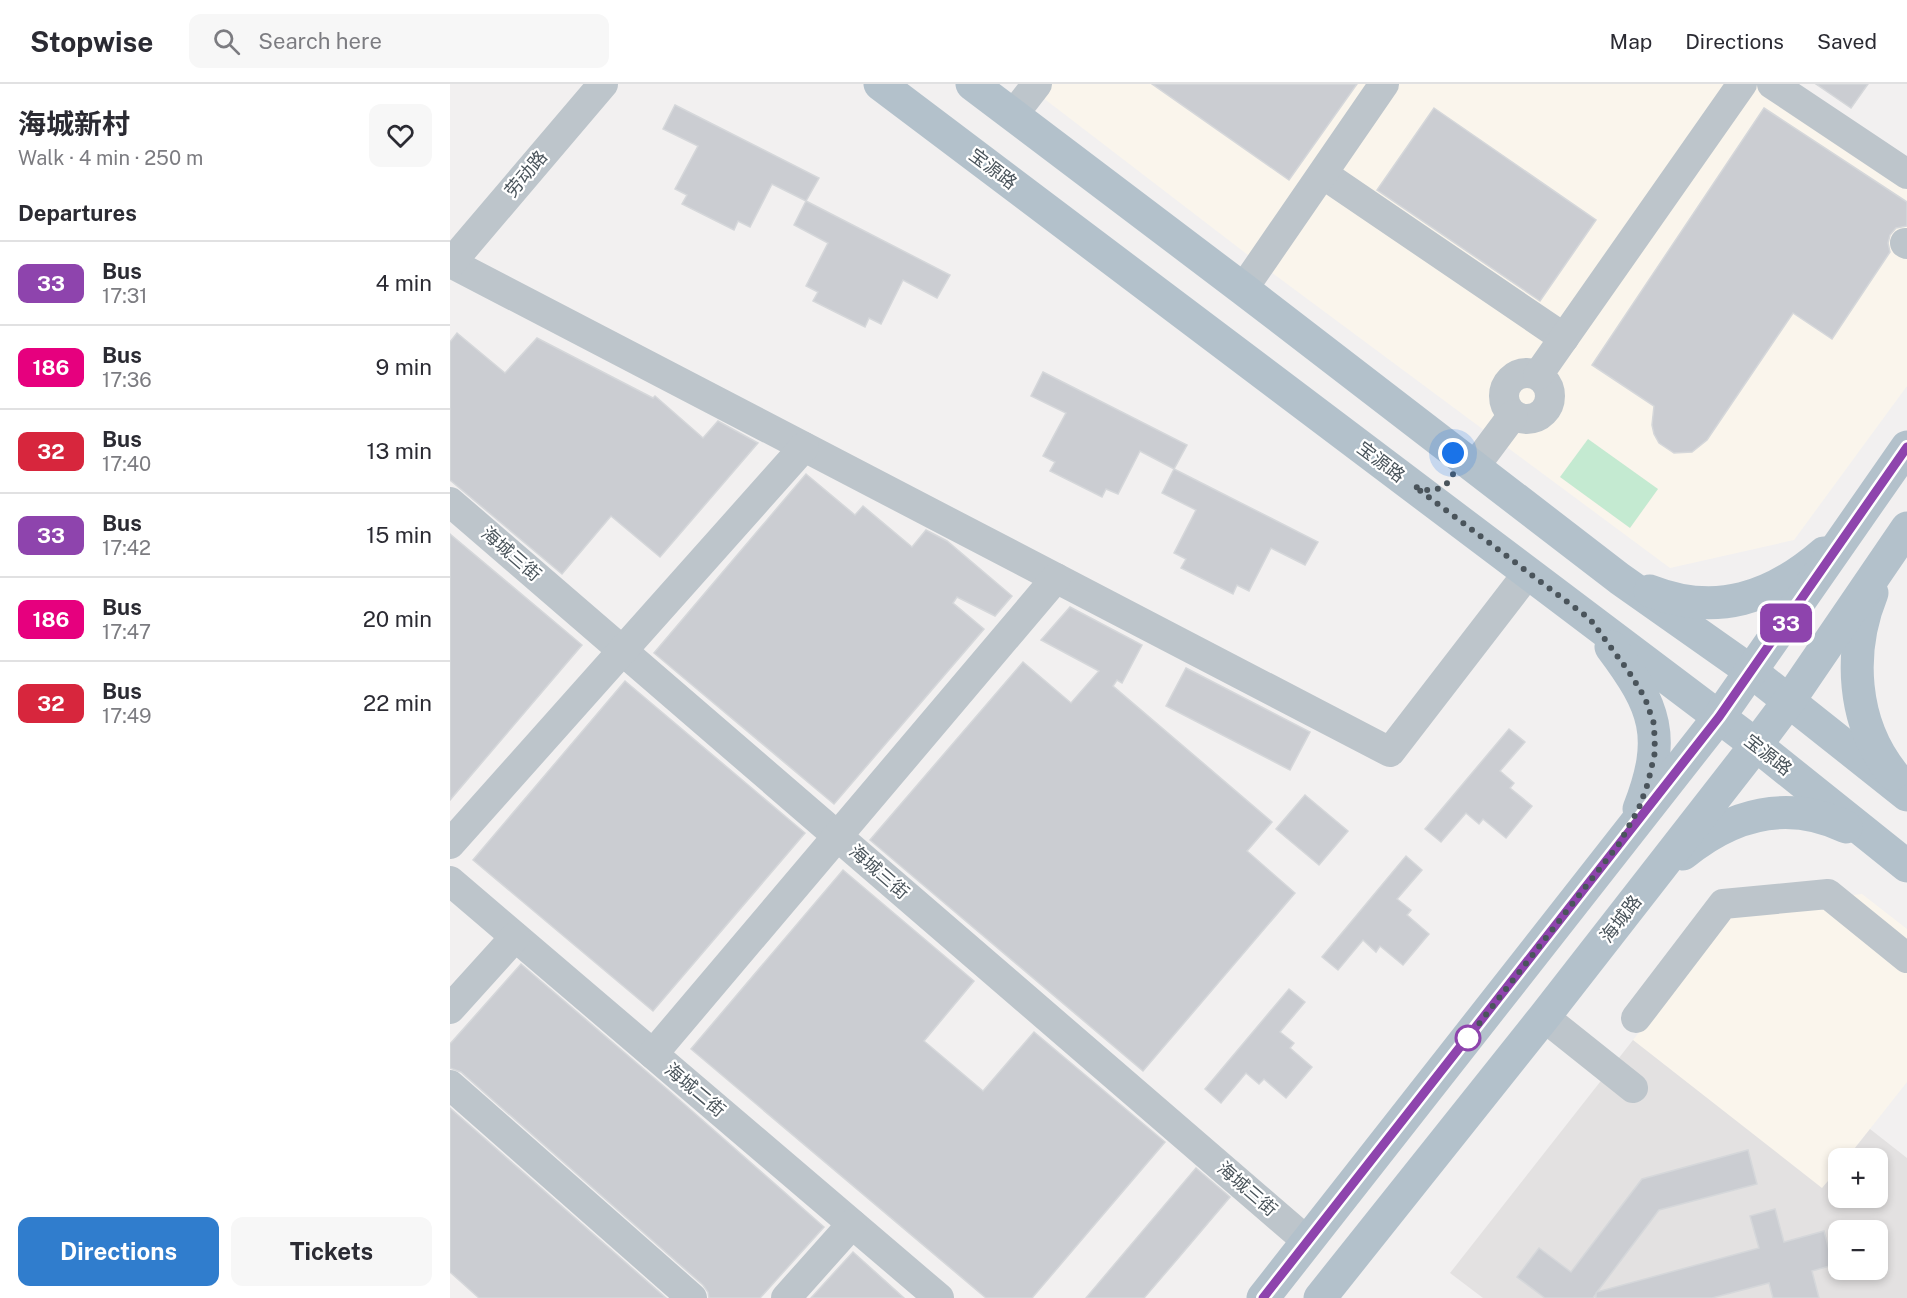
<!DOCTYPE html>
<html lang="en">
<head>
<meta charset="utf-8">
<style>
	:root { --surface:#fff; --page:#f7f7f7; --text:#2b2b33; --muted:#7c7c81; --line:#e1e1e2; --accent:#307dcd }
	body { margin:0; font-family:"Public Sans","Noto Sans SC",sans-serif; background:var(--page); color:var(--text); height:100vh; display:flex; flex-direction:column; font-size:22px; white-space:nowrap }
	* { box-sizing:border-box; margin:0 }
	p { font-size:20px; color:var(--muted) }
	.icon { flex:none; width:33px; height:33px; fill:none; stroke:currentColor; stroke-width:2; stroke-linecap:round; stroke-linejoin:round }
	.map { position:relative; flex:1; overflow:hidden }
	.panel { display:flex; flex-direction:column; background:var(--surface); width:450px }
	.panel>* { flex:none }
	.badge { padding:0 12px; border-radius:9px; font-size:21px; line-height:39px }
	.tools { position:absolute; left:1378px; top:1064px; display:grid; gap:12px }
	.tools a { display:grid; place-items:center; width:60px; height:60px; border-radius:12px; background:var(--surface); box-shadow:0 3px 9px #0003; font-size:30px }
	.you { position:absolute; width:30px; height:30px; margin:-15px; border:4px solid #fff; border-radius:50%; background:#1a73e8; box-shadow:0 0 0 9px #1a73e833 }
	.map>.badge { position:absolute; translate:-50% -50%; box-shadow:0 0 0 3px #fff }
	h2 { padding:0 18px; font-size:22px; line-height:54px }
	.round { display:grid; place-items:center; flex:none; width:63px; height:63px; border-radius:12px; background:var(--page) }
	.head { display:flex; align-items:center; justify-content:space-between; height:102px; padding:0 18px }
	h1 { font-size:28px; font-weight:700; line-height:45px }
	.cta { display:flex; gap:12px; margin-top:auto; padding:12px 18px }
	.cta a { flex:1; height:69px; border-radius:12px; background:var(--accent); color:#fff; font-size:24px; font-weight:700; line-height:69px; text-align:center }
	.cta a+a { background:var(--page); color:var(--text) }
	ul { padding:0; list-style:none }
	li { display:flex; align-items:center; gap:18px; height:84px; padding:0 18px; border-top:2px solid var(--line) }
	li div { flex:1 }
	li b { display:block; font-size:22px }
	li em { font-style:normal }
	li .badge { min-width:66px; font-weight:700; text-align:center }
	header { display:flex; align-items:center; gap:36px; box-sizing:border-box; height:84px; padding:0 30px; background:var(--surface); border-bottom:2px solid var(--line) }
	header strong { font-size:28px }
	nav { display:flex; gap:33px; margin-inline-start:auto; font-size:21px }
	.search { width:420px; height:54px; background:var(--page); display:flex; align-items:center; gap:15px; box-sizing:border-box; padding:0 21px; border-radius:12px; color:var(--muted); font-size:22px }
	main { display:flex; flex:1; min-height:0 }
	.map>svg:first-child { display:block }
</style>
</head>
<body>
<header>
<strong>Stopwise</strong>
<div class="search"><svg class="icon" aria-label="search" viewBox="0 0 24 24"><circle cx="10" cy="10" r="6"/><path d="M15 15l6 6"/></svg>Search here</div>
<nav><a>Map</a><a>Directions</a><a>Saved</a></nav>
</header>
<main>
<section class="panel">
<div class="head"><div><h1>海城新村</h1><p>Walk · 4 min · 250 m</p></div><a class="round"><svg class="icon" aria-label="heart" viewBox="0 0 24 24"><path d="M12 20l-8-8c-3-5 5-10 8-4 3-6 11-1 8 4z"/></svg></a></div>
<h2>Departures</h2>
<ul>
<li><span class="badge" style="background:#8e44ad;color:#fff">33</span><div><b>Bus</b><p>17:31</p></div><em>4 min</em></li>
<li><span class="badge" style="background:#e6007e;color:#fff">186</span><div><b>Bus</b><p>17:36</p></div><em>9 min</em></li>
<li><span class="badge" style="background:#d7263d;color:#fff">32</span><div><b>Bus</b><p>17:40</p></div><em>13 min</em></li>
<li><span class="badge" style="background:#8e44ad;color:#fff">33</span><div><b>Bus</b><p>17:42</p></div><em>15 min</em></li>
<li><span class="badge" style="background:#e6007e;color:#fff">186</span><div><b>Bus</b><p>17:47</p></div><em>20 min</em></li>
<li><span class="badge" style="background:#d7263d;color:#fff">32</span><div><b>Bus</b><p>17:49</p></div><em>22 min</em></li>
</ul>
<div class="cta"><a>Directions</a><a>Tickets</a></div>
</section>
<div class="map">
<svg width="1457" height="1214" viewBox="0 0 1457 1214">
	<rect width="100%" height="100%" fill="#f2f0f0"/>
	<g fill="#faf5ec">
		<polygon points="575,0 1322,0 1457,90 1457,302 1344,456 1220,484 798,171"/>
		<polygon points="1412,810 1457,845 1457,998 1397,1074 1389,1074 1389,1084 1372,1105 1183,956 1287,825"/>
	</g>
	<path fill="#e3e1e1" fill-rule="evenodd" d="M1183,956L1372,1104L1389,1084V1113H1428V1074H1397L1420,1045L1457,1074V1214H1033L1000,1189ZM1389,1146H1428V1185H1389Z"/>
	<polygon fill="#c4ead1" points="1138,355 1208,405 1180,444 1110,393"/>
	<g fill="#cbcdd2" stroke="#d5d7da" stroke-width="1.5">
		<polygon points="702,0 907,0 839,96"/>
		<polygon points="1366,0 1418,0 1401,24"/>
		<polygon points="225,21 369,94 356,117 322,100 300,143 288,137 284,146 232,120 237,111 225,105 248,62 213,45"/>
		<polygon points="984,24 1146,136 1090,217 927,106"/>
		<polygon points="1314,24 1457,118 1457,142 1446,144 1440,151 1438,159 1440,168 1382,255 1343,229 1257,356 1242,368 1224,369 1209,359 1204,350 1202,341 1204,322 1142,281"/>
		<polygon points="356,117 500,191 487,214 453,196 431,240 419,234 415,243 363,217 368,208 356,202 378,159 344,141"/>
		<polygon points="7,249 55,289 87,254 203,314 205,312 253,354 268,337 308,359 210,473 161,432 112,490 0,396 0,258"/>
		<polygon points="593,288 737,361 724,385 690,367 668,410 656,405 652,413 600,387 605,378 593,372 616,329 581,312"/>
		<polygon points="724,385 868,458 855,481 821,464 799,507 787,501 783,510 731,484 736,475 724,469 746,426 712,409"/>
		<polygon points="356,390 405,431 413,422 462,463 476,446 497,457 562,512 545,532 507,513 503,519 534,545 384,720 204,569"/>
		<polygon points="0,450 132,561 0,716"/>
		<polygon points="620,523 692,561 672,599 667,596 663,602 822,738 797,767 845,809 693,987 420,756 573,578 621,619 649,587 591,556"/>
		<polygon points="736,584 860,648 840,686 716,622"/>
		<polygon points="175,597 355,749 203,927 23,776"/>
		<polygon points="1059,645 1075,658 1050,687 1064,699 1060,704 1082,722 1056,754 1033,735 1029,740 1016,729 991,758 975,745"/>
		<polygon points="855,711 898,747 869,781 826,745"/>
		<polygon points="956,772 972,786 947,815 961,826 957,831 979,850 953,881 930,862 926,868 913,856 888,886 872,873"/>
		<polygon points="393,786 524,897 474,957 533,1007 584,948 715,1058 582,1214 536,1214 241,965"/>
		<polygon points="71,880 217,1005 374,1143 310,1214 259,1214 258,1208 253,1201 11,988 0,984 0,960"/>
		<polygon points="839,905 855,918 830,948 844,959 840,964 862,983 836,1014 814,995 809,1000 796,989 771,1019 755,1005"/>
		<polygon points="0,1024 216,1214 29,1214 0,1188"/>
		<polygon points="1298,1066 1307,1100 1209,1126 1147,1208 1309,1164 1300,1132 1325,1125 1334,1158 1374,1147 1383,1181 1362,1187 1369,1214 1323,1214 1319,1199 1262,1214 1146,1214 1146,1210 1143,1214 1095,1214 1067,1193 1089,1164 1121,1188 1192,1095"/>
		<polygon points="746,1084 780,1113 730,1172 694,1214 636,1214"/>
		<polygon points="403,1168 454,1214 361,1214"/>
	</g>
	<g fill="none" stroke-linecap="round" stroke-linejoin="round">
		<g stroke="#bdc5cb" stroke-width="30">
			<polyline points="1322,0 1457,90"/>
			<polyline points="563,31 587,0"/>
			<polyline points="873,90 1114,254"/>
			<polyline points="1455,159 1457,160"/>
			<polyline points="1,179 940,668 1078,489"/>
			<polyline points="0,180 153,0"/>
			<polyline points="793,205 934,0"/>
			<circle cx="1077" cy="312" r="23"/>
			<polyline points="1088,291 1292,0"/>
			<polyline points="1025,382 1063,331"/>
			<polyline points="0,418 858,1158"/>
			<polyline points="0,760 354,363"/>
			<polyline points="0,797 489,1214"/>
			<polyline points="0,925 65,853"/>
			<polyline points="1094,933 1183,1004"/>
			<polyline points="1186,934 1273,820 1378,810 1457,874"/>
			<polyline points="203,970 606,494"/>
			<polyline points="0,1001 242,1214"/>
			<polyline points="336,1214 402,1140"/>
		</g>
		<g stroke="#b3c1cb" stroke-width="33">
			<polyline points="430,0 1306,661 1457,782"/>
			<polyline points="522,0 793,205 1170,495 1302,588 1457,711"/>
			<path d="M1200,507C1266,533 1322,514 1374,469"/>
			<path d="M1422,509C1398,568 1402,639 1443,690"/>
			<path d="M1161,563C1206,623 1217,653 1189,725"/>
			<path d="M1233,770C1282,730 1338,715 1396,743"/>
			<polyline points="813,1214 1269,633 1457,363"/>
			<polyline points="870,1214 1094,933 1306,661 1339,617 1457,444"/>
		</g>
	</g>
	<g fill="none" stroke-linecap="round" stroke-linejoin="round">
		<g stroke="#fff" stroke-width="14">
			<polyline id="line" points="813,1214 1269,633 1457,363"/>
		</g>
		<use href="#line" stroke="#8e44ad" stroke-width="9"/>
		<path stroke="#4a545b" stroke-width="6" stroke-dasharray="0 10.8" d="M1003,369C1012,395 988,415 964,402L1140,535L1179,588L1195,614L1204,640L1205,668L1198,699L1189,724L1169,760L1014,959L1018,954"/>
	</g>
	<circle fill="#fff" stroke="#8e44ad" stroke-width="3" cx="1018" cy="954" r="12"/>
	<g text-anchor="middle" stroke-width="4.5" stroke-linejoin="round" paint-order="stroke">
		<g font-size="18" fill="#4a545b" stroke="#fff">
			<text transform="translate(543 85) rotate(37)" y="6">宝源路</text>
			<text transform="translate(76 90) rotate(-50)" y="6">劳动路</text>
			<text transform="translate(931 378) rotate(37)" y="6">宝源路</text>
			<text transform="translate(61 470) rotate(41)" y="6">海城三街</text>
			<text transform="translate(1318 671) rotate(38)" y="6">宝源路</text>
			<text transform="translate(429 788) rotate(41)" y="6">海城三街</text>
			<text transform="translate(1171 835) rotate(-52)" y="6">海城路</text>
			<text transform="translate(245 1006) rotate(40)" y="6">海城二街</text>
			<text transform="translate(797 1105) rotate(41)" y="6">海城三街</text>
		</g>
	</g>
</svg>
<div class="tools">
<a>+</a>
<a>−</a>
</div>
<div class="you" style="left:1003px;top:369px"></div>
<b class="badge" style="left:1336px;top:539px;background:#8e44ad;color:#fff">33</b>
</div>
</main>
</body>
</html>
